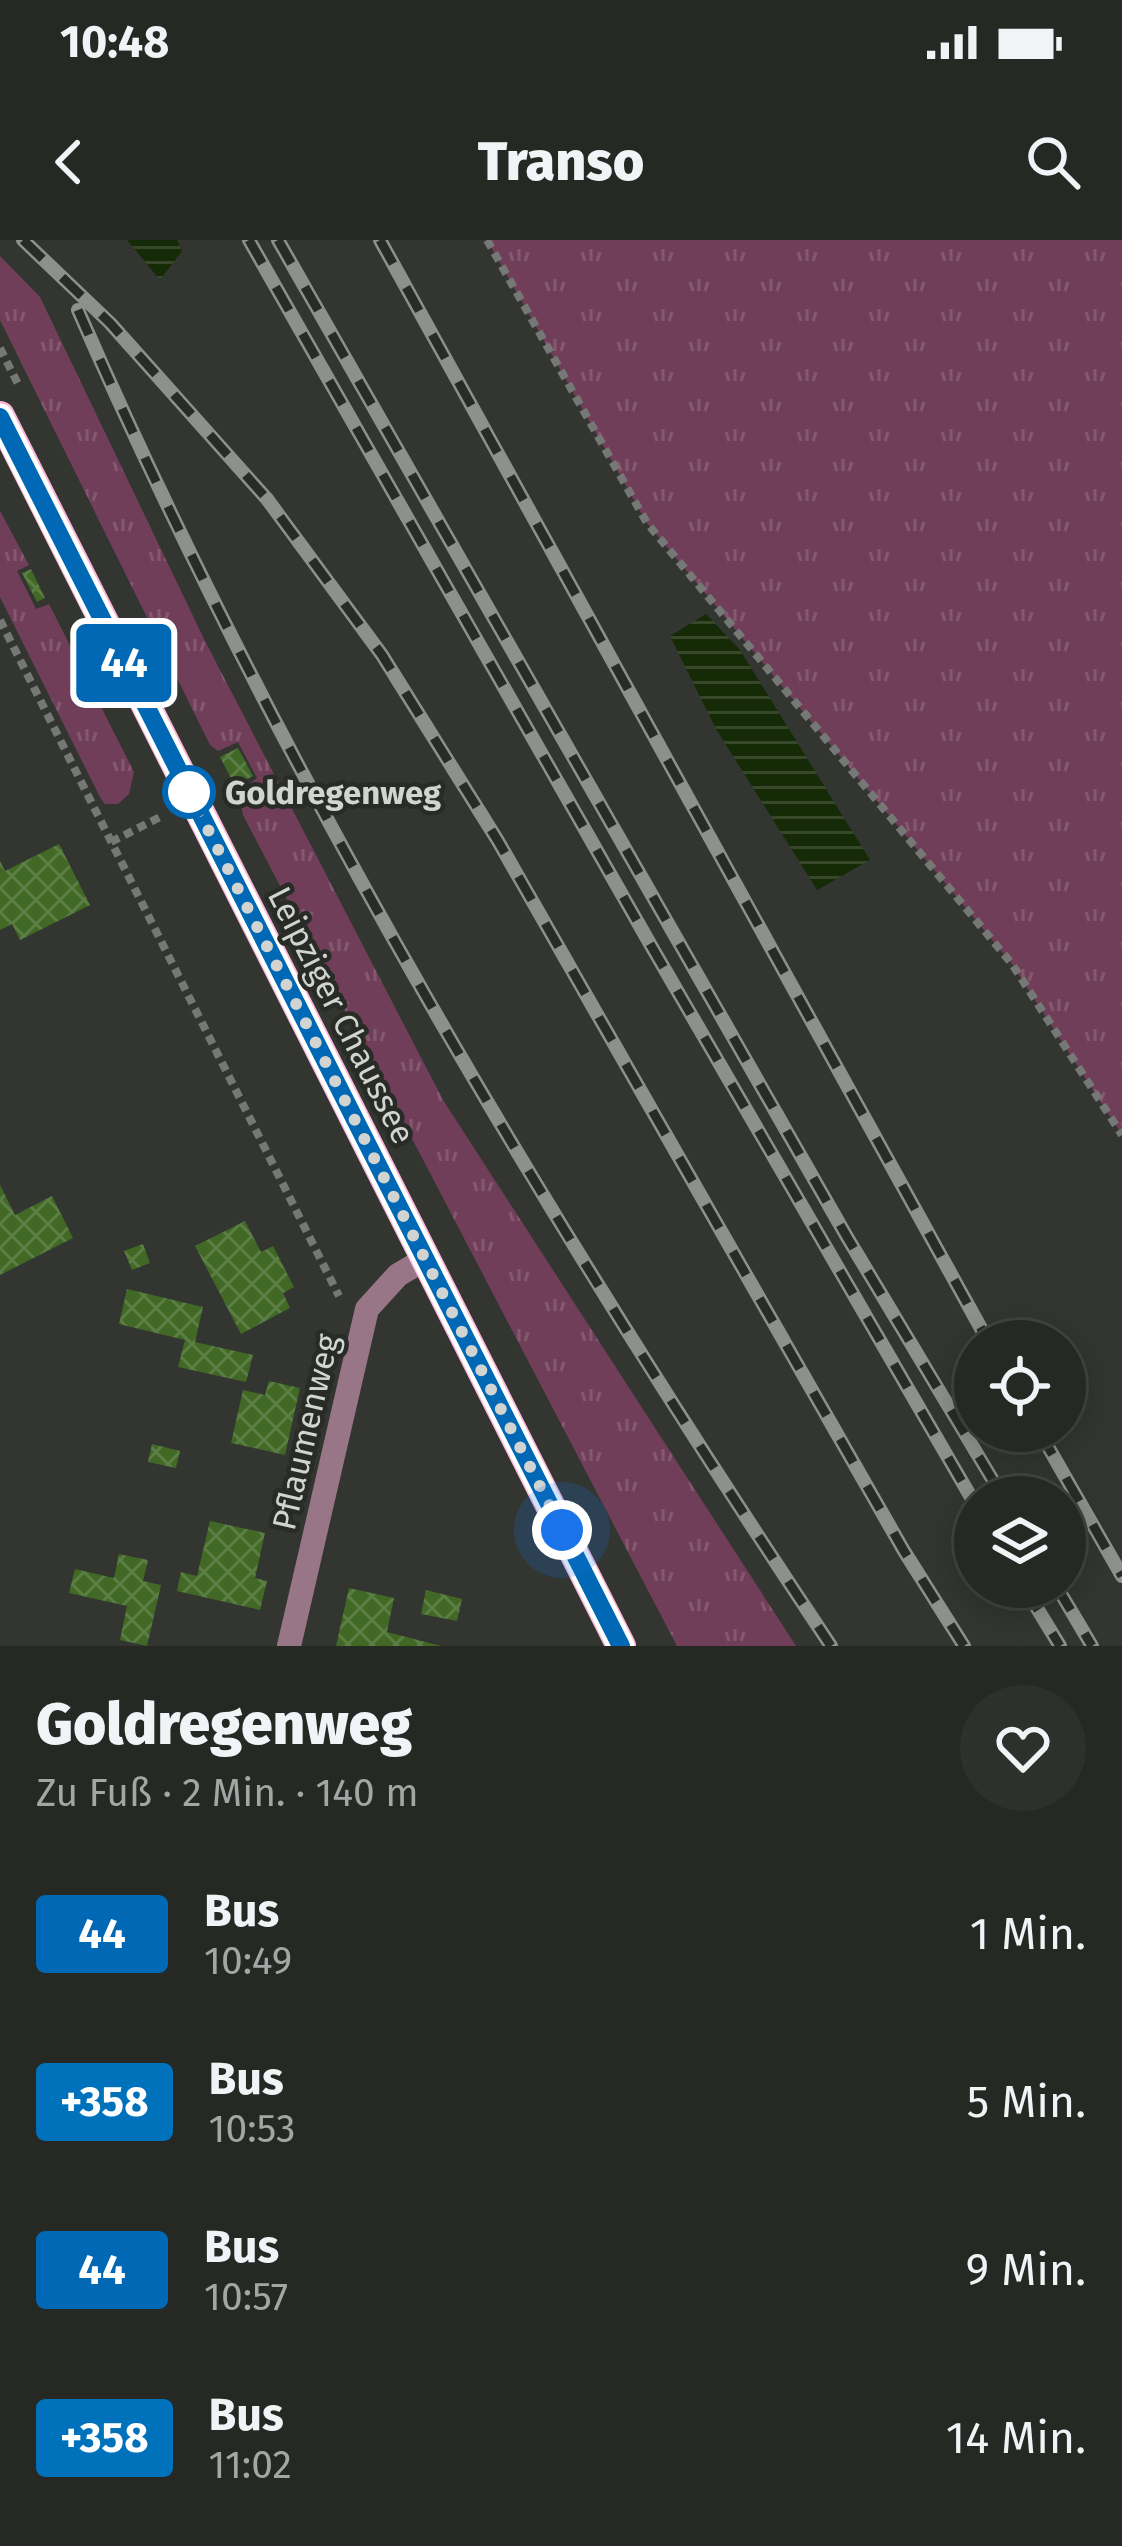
<!DOCTYPE html>
<html lang="de">
<head>
<meta charset="utf-8">
<style>
	:root { --surface:#262824; --page:#2e302c; --text:#f1f3f6; --muted:#a4a6a6; --line:#424441 }
	body { margin:0; font-family:"Fira Sans",sans-serif; background:var(--page); color:var(--text); height:100vh; display:flex; flex-direction:column; font-size:45px; white-space:nowrap }
	* { box-sizing:border-box; margin:0 }
	p { font-size:39px; color:var(--muted) }
	.icon { flex:none; width:66px; height:66px; fill:none; stroke:currentColor; stroke-width:2; stroke-linecap:round; stroke-linejoin:round }
	.map { position:relative; height:1406px; overflow:hidden }
	.sheet { display:flex; flex-direction:column; background:var(--surface); flex:1 }
	.sheet>* { flex:none }
	.badge { padding:0 24px; border-radius:9px; font-size:42px; line-height:78px }
	.controls { position:absolute; left:954px; top:1080px; display:grid; gap:24px }
	.controls a { display:grid; place-items:center; width:132px; height:132px; border-radius:50%; background:var(--surface); box-shadow:0 6px 30px #0003,0 0 0 3px var(--line); font-size:60px }
	.you { position:absolute; width:60px; height:60px; margin:-30px; border:9px solid #fff; border-radius:50%; background:#1a73e8; box-shadow:0 0 0 18px #1a73e833 }
	.map>.badge { position:absolute; translate:-50% -50%; box-shadow:0 0 0 6px #fff }
	.round { display:grid; place-items:center; flex:none; width:126px; height:126px; border-radius:63px; background:var(--page) }
	.overview { display:flex; align-items:center; justify-content:space-between; height:204px; padding:0 36px }
	h1 { font-size:57px; font-weight:800; line-height:90px }
	ul { padding:0; list-style:none }
	li { display:flex; align-items:center; gap:36px; height:168px; padding:0 36px }
	li div { flex:1 }
	li b { display:block; font-size:45px }
	li em { font-style:normal }
	li .badge { min-width:132px; font-weight:700; text-align:center }
	.status { display:flex; justify-content:space-between; align-items:center; height:84px; padding:0 60px; background:var(--surface); direction:ltr }
	.status svg { height:33px; fill:currentColor }
	header { display:flex; justify-content:space-between; align-items:center; height:156px; padding:0 36px; background:var(--surface); font-size:54px; font-weight:800 }
	.map>svg:first-child { display:block }
</style>
</head>
<body>
<div class="status"><b>10:48</b><svg viewBox="0 0 49 12"><path d="M0 12V9h3v3zM5 12V6h3v6zM10 12V3h3v9zM15 12V0h3v12zM26 1h20v11H26zM47 4h2v5h-2z"/></svg></div>
<header><svg class="icon" aria-label="back" viewBox="0 0 24 24"><path d="M15 5l-7 7 7 7"/></svg>Transo<svg class="icon" aria-label="search" viewBox="0 0 24 24"><circle cx="10" cy="10" r="6"/><path d="M15 15l6 6"/></svg></header>
<div class="map">
<svg width="1122" height="1406" viewBox="0 0 1122 1406">
	<defs>
		<pattern id="grass-tufts" width="24" height="20" patternUnits="userSpaceOnUse" patternTransform="scale(3)"><rect width="24" height="20" fill="#713e59"/><path d="M3 7l-1-3M5 7V3M7 7l1-3M15 17l-1-3M17 17v-4M19 17l1-3" fill="none" stroke="#845970"/></pattern>
		<pattern id="water-rules" width="6" height="5" patternUnits="userSpaceOnUse" patternTransform="scale(3)"><rect width="6" height="5" fill="#152a06"/><path d="M0 2.5h6" fill="none" stroke="#364829"/></pattern>
		<pattern id="building-cross-hatch" width="8" height="8" patternUnits="userSpaceOnUse" patternTransform="scale(3)"><rect width="8" height="8" fill="#416925"/><path d="M0 0l8 8M0 8l8-8" fill="none" stroke="#5b7e44"/></pattern>
	</defs>
	<rect width="100%" height="100%" fill="#323530"/>
	<g fill="url(#grass-tufts)">
		<polygon points="487,0 1122,0 1122,895 1012,724 647,283"/>
		<polygon points="0,16 40,57 205,401 443,860 796,1406 677,1406 243,575 238,552 257,538 238,502 218,511 210,505 0,80"/>
		<polygon points="0,271 29,325 17,331 36,369 49,364 134,532 129,554 118,564 105,564 100,557 0,357"/>
	</g>
	<g fill="url(#water-rules)">
		<polygon points="127,0 177,0 182,11 160,40"/>
		<polygon points="706,374 740,410 870,620 817,650 716,489 670,396"/>
	</g>
	<g fill="url(#building-cross-hatch)">
		<polygon points="31,329 45,358 37,362 22,333"/>
		<polygon points="238,508 253,536 235,546 220,517"/>
		<polygon points="59,604 90,665 20,700 12,684 0,690 0,621 5,631"/>
		<polygon points="0,945 15,975 52,956 73,998 0,1035"/>
		<polygon points="245,981 261,1012 273,1006 294,1047 283,1053 290,1068 241,1094 195,1006"/>
		<polygon points="143,1004 150,1023 132,1030 124,1011"/>
		<polygon points="127,1049 203,1067 195,1102 253,1115 246,1142 178,1127 185,1100 119,1084"/>
		<polygon points="269,1141 300,1148 285,1215 231,1203 243,1150 265,1155"/>
		<polygon points="152,1204 180,1211 176,1228 148,1222"/>
		<polygon points="210,1281 265,1293 255,1338 267,1341 260,1370 177,1351 181,1332 197,1336"/>
		<polygon points="119,1314 148,1320 143,1341 161,1345 147,1406 120,1400 127,1366 69,1353 75,1329 114,1338"/>
		<polygon points="349,1348 394,1358 387,1392 441,1406 336,1406"/>
		<polygon points="426,1350 462,1359 457,1381 421,1374"/>
	</g>
	<g fill="none" stroke-linecap="round" stroke-linejoin="round">
		<g stroke="#757874" stroke-width="8" stroke-dasharray="9 6" stroke-linecap="butt">
			<polyline points="487,0 647,283 1012,724 1122,895"/>
			<polyline points="0,108 19,146"/>
			<polyline points="0,380 339,1056"/>
			<polyline points="111,602 164,575"/>
		</g>
		<polyline stroke="#987687" stroke-width="24" points="289,1406 367,1069 398,1035 425,1019"/>
		<polyline stroke="#fcb7da" stroke-width="30" points="0,176 621,1406"/>
		<g stroke="#8d908b" stroke-width="14">
			<g id="rail">
				<polyline points="23,0 110,83 267,259 382,415 498,601 904,1311 964,1406"/>
				<polyline points="249,0 653,709 975,1264"/>
				<polyline points="278,0 847,997 1003,1257"/>
				<polyline points="380,0 988,1101"/>
				<path d="M78,70C283,540 547,980 831,1406"/>
				<polyline points="1039,1191 1122,1336"/>
				<polyline points="1024,1347 1060,1406"/>
				<polyline points="1057,1347 1092,1406"/>
			</g>
		</g>
		<use href="#rail" stroke="#282b26" stroke-width="9" stroke-dasharray="27" stroke-linecap="butt"/>
	</g>
	<g fill="none" stroke-linecap="round" stroke-linejoin="round">
		<g stroke="#fff" stroke-width="27">
			<polyline id="line" points="0,177 621,1406"/>
		</g>
		<use href="#line" stroke="#0068b4" stroke-width="18"/>
		<polyline stroke="#d1d4d0" stroke-width="12" stroke-dasharray="0 21.6" points="189,552 562,1290"/>
	</g>
	<circle fill="#fff" stroke="#0068b4" stroke-width="6" cx="189" cy="552" r="24"/>
	<g text-anchor="middle" stroke-width="9" stroke-linejoin="round" paint-order="stroke">
		<g font-size="33" font-weight="bold" fill="#d1d4d0" stroke="#282b26" text-anchor="start">
			<text x="225" y="564">Goldregenweg</text>
		</g>
		<g font-size="33" fill="#d1d4d0" stroke="#282b26">
			<text transform="translate(342 775) rotate(63)" y="12">Leipziger Chaussee</text>
			<text transform="translate(305 1192) rotate(-77)" y="12">Pflaumenweg</text>
		</g>
	</g>
</svg>
<div class="controls">
<a><svg class="icon" aria-label="locate" viewBox="0 0 24 24"><circle cx="12" cy="12" r="6"/><path d="M12 2v4M12 18v4M2 12h4M18 12h4"/></svg></a>
<a><svg class="icon" aria-label="layers" viewBox="0 0 24 24"><path d="M12 4l9 5-9 5-9-5zM3 14l9 5 9-5"/></svg></a>
</div>
<div class="you" style="left:562px;top:1290px"></div>
<b class="badge" style="left:124px;top:423px;background:#0068b4;color:#fff">44</b>
</div>
<section class="sheet">
<div class="overview"><div><h1>Goldregenweg</h1><p>Zu Fuß · 2 Min. · 140 m</p></div><a class="round"><svg class="icon" aria-label="heart" viewBox="0 0 24 24"><path d="M12 20l-8-8c-3-5 5-10 8-4 3-6 11-1 8 4z"/></svg></a></div>
<ul>
<li><span class="badge" style="background:#0068b4;color:#fff">44</span><div><b>Bus</b><p>10:49</p></div><em>1 Min.</em></li>
<li><span class="badge" style="background:#0072bc;color:#fff">+358</span><div><b>Bus</b><p>10:53</p></div><em>5 Min.</em></li>
<li><span class="badge" style="background:#0068b4;color:#fff">44</span><div><b>Bus</b><p>10:57</p></div><em>9 Min.</em></li>
<li><span class="badge" style="background:#0072bc;color:#fff">+358</span><div><b>Bus</b><p>11:02</p></div><em>14 Min.</em></li>
</ul>
</section>
</body>
</html>
